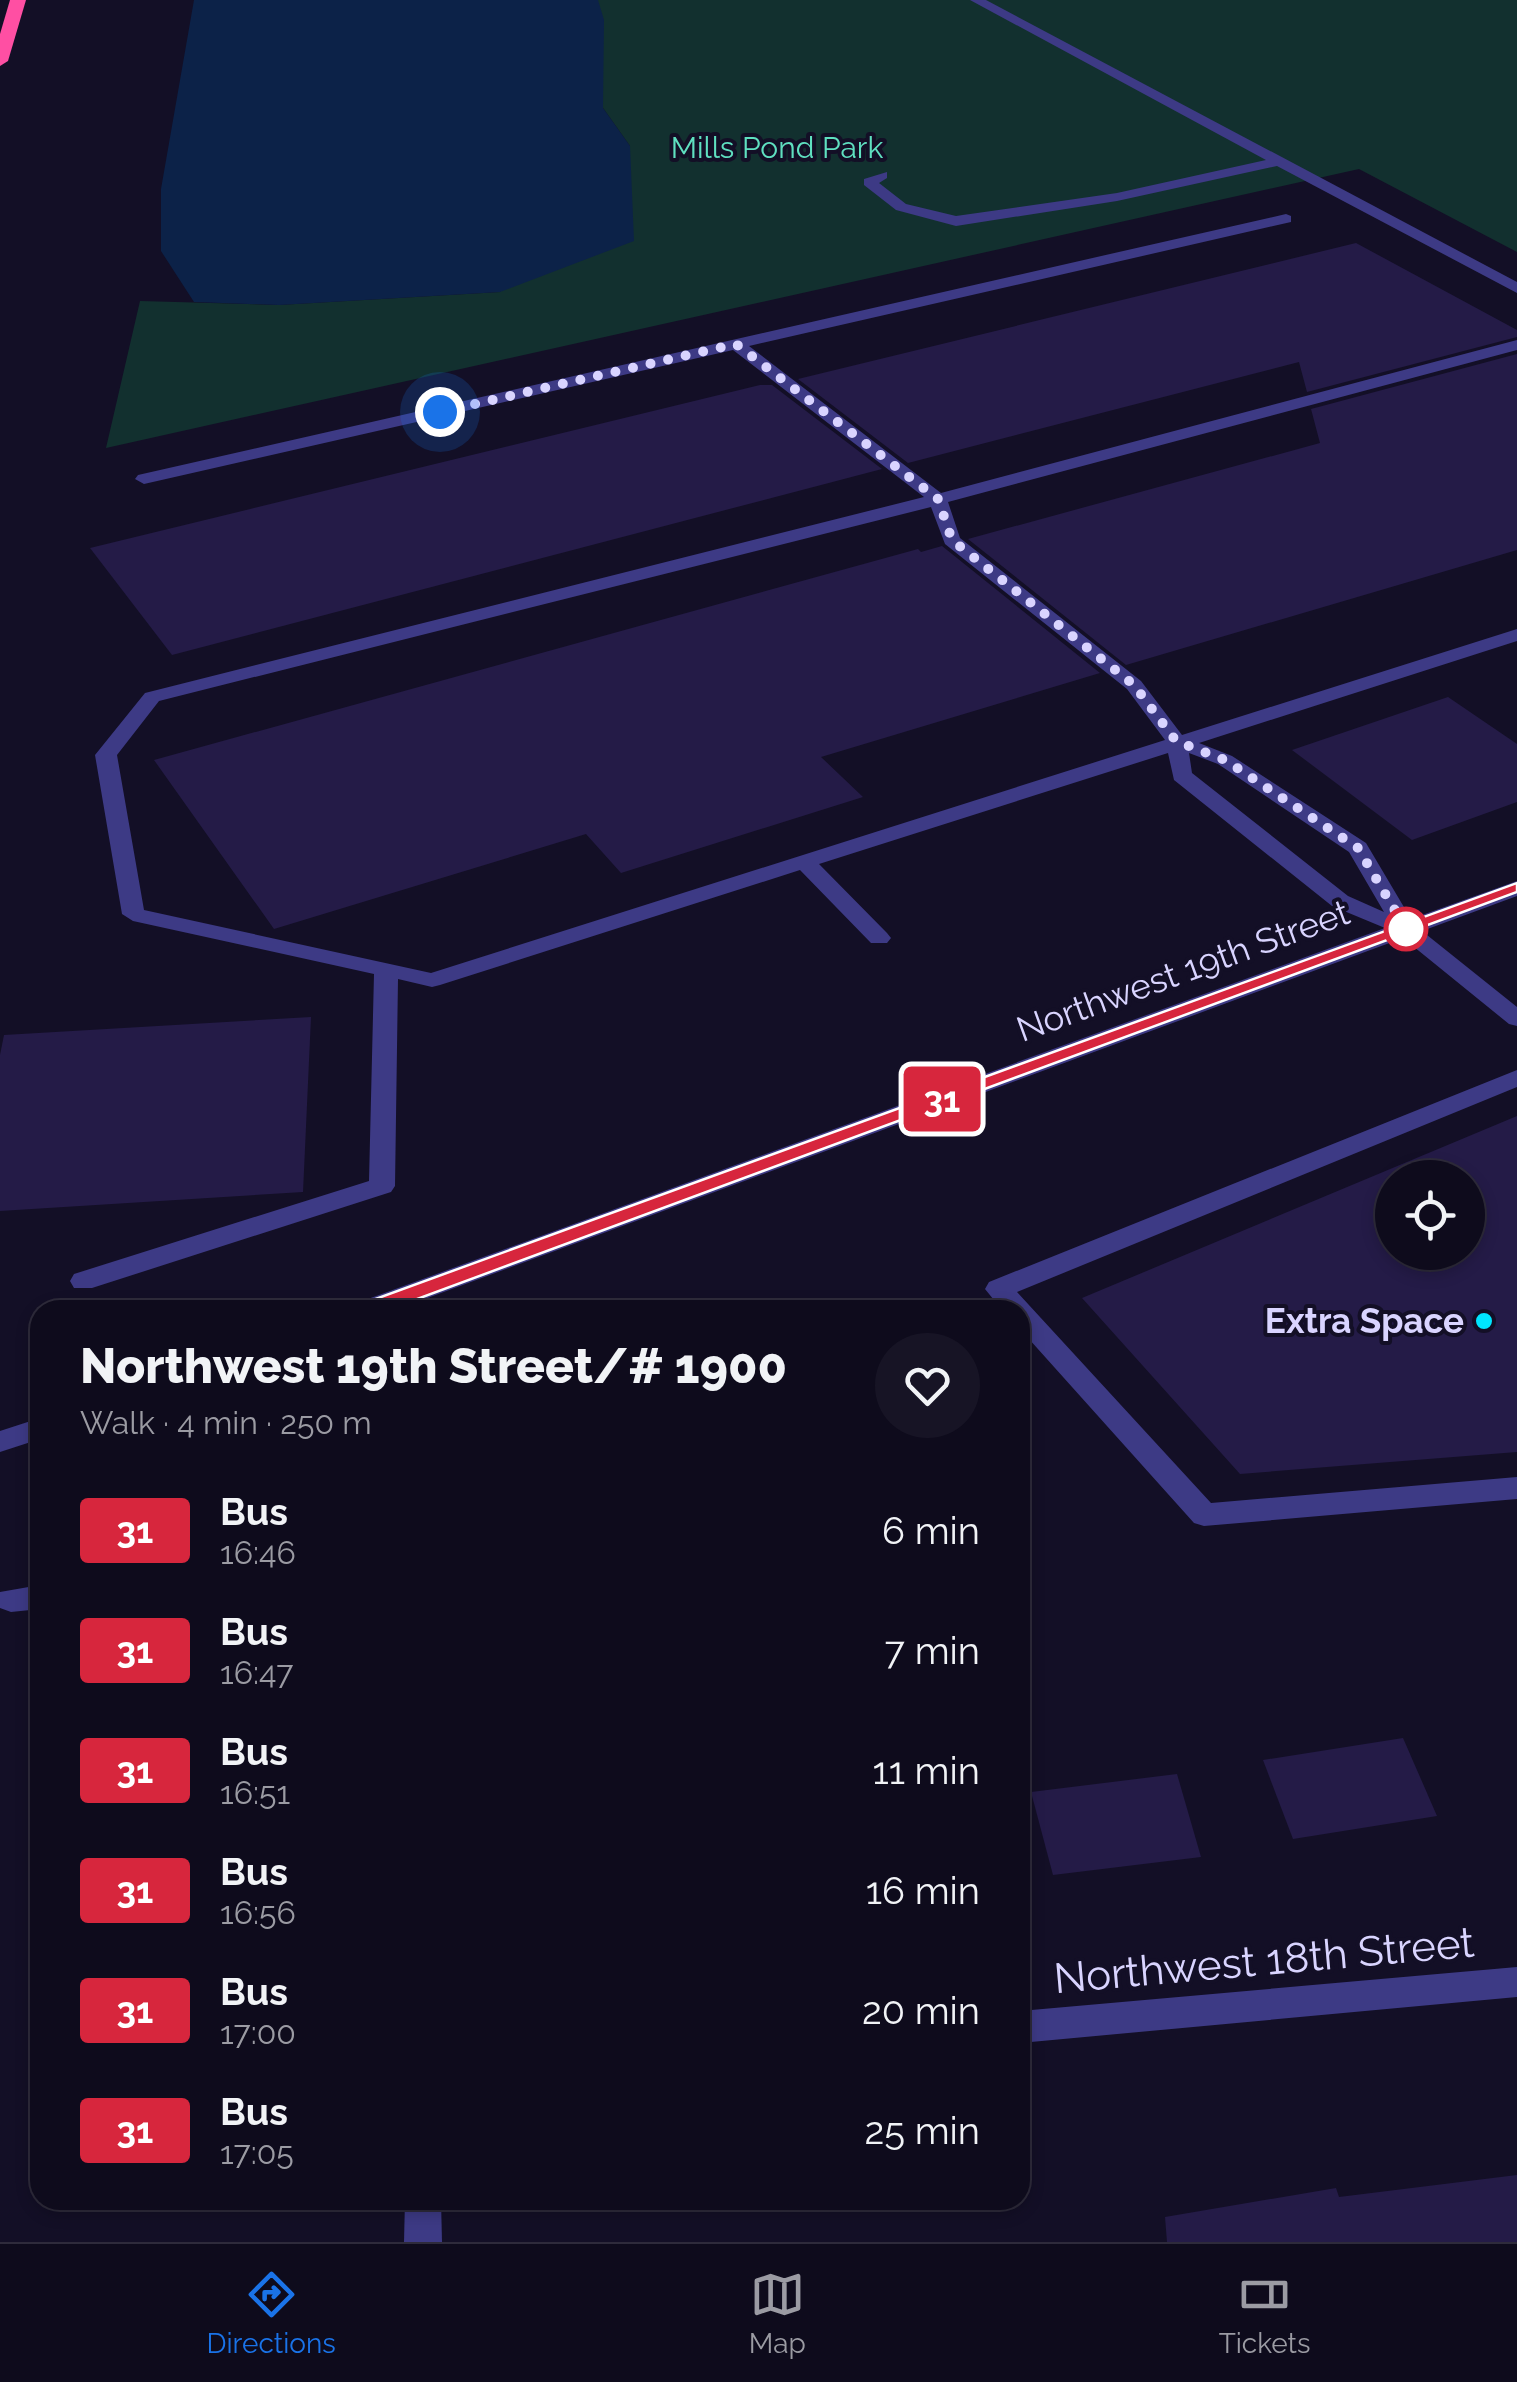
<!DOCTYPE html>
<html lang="en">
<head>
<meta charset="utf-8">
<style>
	:root { --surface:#0e0b1c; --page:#171425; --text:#f1f3f6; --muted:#9b9ba3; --line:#2e2b3b; --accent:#1a73e8 }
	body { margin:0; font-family:Raleway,sans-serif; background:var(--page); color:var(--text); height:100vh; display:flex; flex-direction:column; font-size:38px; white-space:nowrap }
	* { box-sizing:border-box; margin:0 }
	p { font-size:32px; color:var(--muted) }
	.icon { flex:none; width:55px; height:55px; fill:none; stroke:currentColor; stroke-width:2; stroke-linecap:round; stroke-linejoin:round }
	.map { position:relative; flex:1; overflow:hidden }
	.drawer { position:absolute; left:30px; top:1300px; width:1000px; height:910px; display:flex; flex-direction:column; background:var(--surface); border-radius:30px; box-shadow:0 5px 15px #0003,0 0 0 2px var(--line) }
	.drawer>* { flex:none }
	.badge { padding:0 20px; border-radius:8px; font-size:35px; line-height:65px }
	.controls { position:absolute; left:1375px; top:1160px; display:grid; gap:20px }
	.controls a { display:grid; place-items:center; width:110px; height:110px; border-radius:50%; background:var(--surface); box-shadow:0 5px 15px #0003,0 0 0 2px var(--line); font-size:50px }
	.you { position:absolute; width:50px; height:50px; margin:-25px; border:8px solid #fff; border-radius:50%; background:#1a73e8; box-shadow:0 0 0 15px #1a73e833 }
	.map>.badge { position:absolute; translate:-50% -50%; box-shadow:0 0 0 5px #fff }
	.round { display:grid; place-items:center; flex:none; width:105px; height:105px; border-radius:52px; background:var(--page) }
	.head { display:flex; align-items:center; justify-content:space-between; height:170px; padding:0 50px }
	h1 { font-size:48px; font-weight:800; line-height:75px }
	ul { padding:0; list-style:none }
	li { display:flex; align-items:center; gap:30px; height:120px; padding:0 50px }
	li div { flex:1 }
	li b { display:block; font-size:38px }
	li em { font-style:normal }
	li .badge { min-width:110px; font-weight:700; text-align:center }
	.tabs { display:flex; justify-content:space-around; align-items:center; height:140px; border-top:2px solid var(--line); background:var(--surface); font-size:28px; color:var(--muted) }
	.tabs a { display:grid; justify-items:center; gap:5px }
	.tabs .on { color:var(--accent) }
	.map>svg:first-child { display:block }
</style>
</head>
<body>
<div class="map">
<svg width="1517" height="2242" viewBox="0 0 1517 2242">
	<rect width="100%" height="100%" fill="#130f26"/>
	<polygon fill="#12302f" points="583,0 1517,0 1517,252 1359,169 106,448 140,301 279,305 500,292 630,146 603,108"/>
	<polygon fill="#0c2248" points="194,0 598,0 604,20 603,108 630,146 634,241 500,292 279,305 194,302 161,251 161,189"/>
	<g fill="#241b47" fill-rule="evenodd">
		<polygon points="1356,243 1517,330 1517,337 1307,392 1299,362 908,463 798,379"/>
		<polygon points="1517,354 1517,550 1126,665 968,539 1320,443 1311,409"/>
		<polygon points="760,385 772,385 882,469 172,655 90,548"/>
		<polygon points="942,546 1100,673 821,757 863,797 621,873 586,834 274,929 154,760 918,549 921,552"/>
		<polygon points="1448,697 1517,744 1517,802 1412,840 1292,750"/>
		<polygon points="311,1017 303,1192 0,1211 0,1055 4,1035"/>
		<path d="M1517,1116V1452L1240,1474L1082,1298ZM1392,1178H1468V1252H1392Z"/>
		<polygon points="1403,1738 1437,1816 1293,1839 1263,1760"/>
		<polygon points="1177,1774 1201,1857 1053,1875 1031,1792"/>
		<polygon points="1517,2175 1517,2242 1167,2242 1165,2217 1336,2188 1339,2197"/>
	</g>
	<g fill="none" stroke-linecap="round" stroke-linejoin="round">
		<g fill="#3d3a85" fill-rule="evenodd">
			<polygon points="970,0 986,0 1517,282 1517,293 1277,166 1117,201 956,226 896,210 864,185 864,179 887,172 887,178 879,183 906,204 956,216 1117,193 1266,160"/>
			<path d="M1286,214L1291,216V222L749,346L941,493L1517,340V350L948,502L960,538L1141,681L1182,735L1517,629V641L1199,743L1232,756L1366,843L1411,919L1517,881V896L1422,931L1517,1007V1026L1509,1024L1403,938L395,1310H353L357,1303L1385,928L1332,906L1174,780L1168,753L819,864L887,933L891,938L887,943H871L800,870L440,985L432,987L398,979L395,1186L391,1192L92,1288H74L70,1281L74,1274L369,1181L374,974L133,921L122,914L95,755L145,693L924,497L733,350L144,484L135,479L138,475ZM931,507L945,544L1127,689L1165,740L431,973L144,910L117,755L159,701ZM1189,753L1218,764L1349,852L1384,912L1348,896L1192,773Z"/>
			<polygon points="1517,1070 1517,1087 1017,1292 1211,1503 1517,1477 1517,1499 1204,1526 1194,1523 1020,1329 1020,1310 1002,1310 985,1289 989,1282"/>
			<polygon points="40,1418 40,1439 0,1452 0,1431"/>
			<polygon points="40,1585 40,1609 11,1612 0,1608 0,1592"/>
			<polygon points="1517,1967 1517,1997 1020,2043 1020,2011"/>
			<polygon points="405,2200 441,2200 442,2242 404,2242"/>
		</g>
		<polygon fill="#ff4fa3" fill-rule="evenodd" points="10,0 26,0 8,61 0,66 0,34"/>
	</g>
	<polygon fill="#d7263d" stroke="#fff" stroke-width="2.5" points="1517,883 1517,892 374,1315 359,1315 356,1310 359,1305"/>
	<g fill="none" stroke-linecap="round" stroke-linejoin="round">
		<polyline stroke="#d9d4ff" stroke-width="10" stroke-dasharray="0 18" points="440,412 736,344 938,499 952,540 1134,685 1176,741 1225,760 1358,848 1406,929"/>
	</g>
	<circle fill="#fff" stroke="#d7263d" stroke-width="5" cx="1406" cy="929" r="20"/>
	<circle fill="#00e5ff" stroke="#130f26" stroke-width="4" cx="1484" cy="1321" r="10"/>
	<g text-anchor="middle" stroke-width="8" stroke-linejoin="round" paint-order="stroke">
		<g font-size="30" fill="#5fe0c0" stroke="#130f26">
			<text x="777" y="158">Mills Pond Park</text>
		</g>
		<g font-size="35" fill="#d9d4ff" stroke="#130f26">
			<text transform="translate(1183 971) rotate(-20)" y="12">Northwest 19th Street</text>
		</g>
		<g font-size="35" font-weight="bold" fill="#d9d4ff" stroke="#130f26" text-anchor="end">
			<text x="1464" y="1333">Extra Space</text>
		</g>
		<g font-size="42" fill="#d9d4ff" stroke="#130f26">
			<text transform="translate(1264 1960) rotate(-5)" y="15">Northwest 18th Street</text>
		</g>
	</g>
</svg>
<div class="controls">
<a><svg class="icon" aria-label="locate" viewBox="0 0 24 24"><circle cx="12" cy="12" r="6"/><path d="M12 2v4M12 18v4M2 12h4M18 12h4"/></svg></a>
</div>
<div class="you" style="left:440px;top:412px"></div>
<b class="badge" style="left:942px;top:1099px;background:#d7263d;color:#fff">31</b>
<section class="drawer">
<div class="head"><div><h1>Northwest 19th Street/# 1900</h1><p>Walk · 4 min · 250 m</p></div><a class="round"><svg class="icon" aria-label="heart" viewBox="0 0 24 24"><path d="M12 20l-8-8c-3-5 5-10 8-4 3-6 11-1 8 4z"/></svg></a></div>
<ul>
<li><span class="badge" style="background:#d7263d;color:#fff">31</span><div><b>Bus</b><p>16:46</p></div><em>6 min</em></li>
<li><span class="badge" style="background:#d7263d;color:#fff">31</span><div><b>Bus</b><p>16:47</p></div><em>7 min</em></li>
<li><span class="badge" style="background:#d7263d;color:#fff">31</span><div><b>Bus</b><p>16:51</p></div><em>11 min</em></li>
<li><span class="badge" style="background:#d7263d;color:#fff">31</span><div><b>Bus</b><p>16:56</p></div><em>16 min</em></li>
<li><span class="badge" style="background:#d7263d;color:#fff">31</span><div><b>Bus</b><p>17:00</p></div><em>20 min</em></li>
<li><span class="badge" style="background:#d7263d;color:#fff">31</span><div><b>Bus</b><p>17:05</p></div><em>25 min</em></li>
</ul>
</section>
</div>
<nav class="tabs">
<a class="on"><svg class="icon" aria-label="directions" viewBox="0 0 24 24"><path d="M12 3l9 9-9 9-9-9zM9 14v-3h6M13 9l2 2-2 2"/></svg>Directions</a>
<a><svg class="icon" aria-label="map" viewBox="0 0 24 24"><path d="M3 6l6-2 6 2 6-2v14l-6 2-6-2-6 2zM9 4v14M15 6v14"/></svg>Map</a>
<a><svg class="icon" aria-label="tickets" viewBox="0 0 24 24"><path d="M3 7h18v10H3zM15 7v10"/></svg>Tickets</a>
</nav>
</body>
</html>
